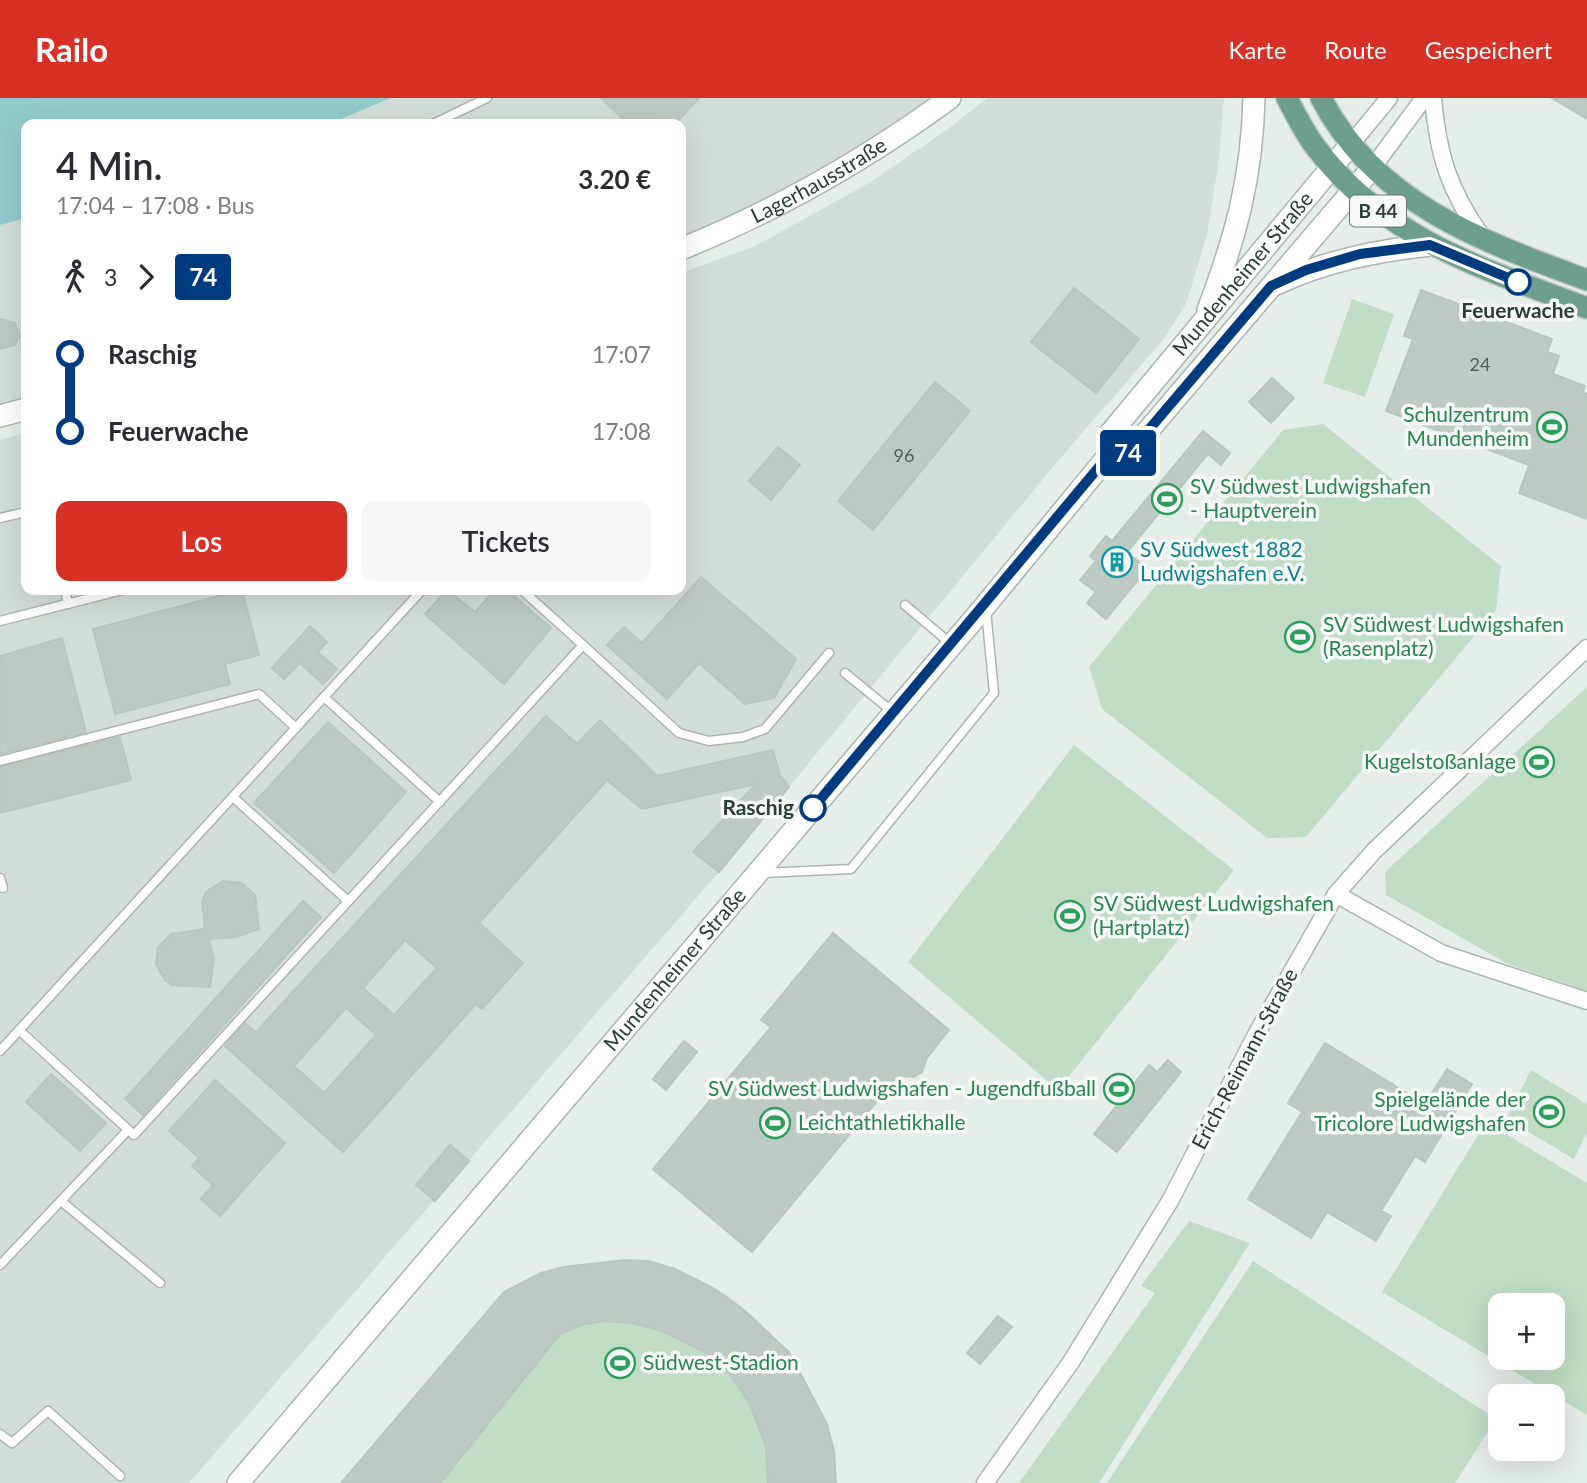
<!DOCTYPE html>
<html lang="de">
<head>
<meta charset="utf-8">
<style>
	:root { --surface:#fff; --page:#f7f7f7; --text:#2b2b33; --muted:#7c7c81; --accent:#d93025 }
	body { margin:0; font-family:Lato,sans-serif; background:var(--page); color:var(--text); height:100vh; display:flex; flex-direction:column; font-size:26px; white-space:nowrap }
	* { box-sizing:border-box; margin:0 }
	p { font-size:23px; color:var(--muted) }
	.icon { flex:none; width:38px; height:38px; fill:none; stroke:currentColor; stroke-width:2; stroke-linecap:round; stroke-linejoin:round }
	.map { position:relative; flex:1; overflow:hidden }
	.panel { position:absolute; left:21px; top:21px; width:665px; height:476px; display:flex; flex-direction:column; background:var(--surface); border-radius:14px; box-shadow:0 7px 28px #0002 }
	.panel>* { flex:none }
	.badge { padding:0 14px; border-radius:5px; font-size:24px; line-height:46px }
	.tools { position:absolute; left:1488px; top:1195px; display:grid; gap:14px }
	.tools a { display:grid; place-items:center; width:77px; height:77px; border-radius:14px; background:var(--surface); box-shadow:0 7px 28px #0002; font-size:35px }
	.map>.badge { position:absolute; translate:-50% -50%; box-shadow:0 0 0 4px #fff }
	.legs { display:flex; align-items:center; gap:10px; height:77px; padding:0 35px; font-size:23px }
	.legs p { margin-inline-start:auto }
	.summary { display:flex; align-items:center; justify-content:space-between; height:119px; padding:0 35px }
	h1 { font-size:38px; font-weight:600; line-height:52px }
	.button { display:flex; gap:14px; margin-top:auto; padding:14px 35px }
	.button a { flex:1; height:80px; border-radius:14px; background:var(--accent); color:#fff; font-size:28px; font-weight:600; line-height:80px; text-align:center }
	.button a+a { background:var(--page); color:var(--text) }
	ul { padding:0 35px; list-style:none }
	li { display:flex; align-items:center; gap:24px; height:77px; font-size:26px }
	li i { display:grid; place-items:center; width:10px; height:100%; margin:0 9px; background:currentColor }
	li i::after { content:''; width:18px; height:18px; margin:-9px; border:5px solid; border-radius:50%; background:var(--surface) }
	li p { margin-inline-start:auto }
	li:first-child i { background:linear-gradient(#0000 50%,currentColor 0) }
	li:last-child i { background:linear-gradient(currentColor 50%,#0000 0) }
	header { display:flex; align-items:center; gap:42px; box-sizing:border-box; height:98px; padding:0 35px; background:var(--accent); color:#fff }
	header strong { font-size:33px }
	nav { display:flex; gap:38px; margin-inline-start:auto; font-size:24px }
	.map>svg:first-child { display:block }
</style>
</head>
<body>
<header>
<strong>Railo</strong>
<nav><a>Karte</a><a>Route</a><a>Gespeichert</a></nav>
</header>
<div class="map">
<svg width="1587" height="1385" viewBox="0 0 1587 1385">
	<rect width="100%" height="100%" fill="#e6eee9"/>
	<g fill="#d4ded8">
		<polygon points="391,0 929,0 874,40 767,101 681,139 681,26 329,26"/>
		<polygon points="987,0 1224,0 1219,61 1207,137 1186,206 1163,242 1057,364 719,774 189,1385 0,1385 0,342 26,335 26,492 681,492 681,175 755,148 869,85 948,31"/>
		<polygon points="26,120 26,299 0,306 0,127"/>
	</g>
	<g fill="#c1ddc5" fill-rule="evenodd">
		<polygon points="1352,201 1394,216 1365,299 1323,285"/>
		<polygon points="1323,326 1501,468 1496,512 1306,739 1267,740 1102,611 1089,569 1283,332"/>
		<polygon points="1587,589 1587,893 1508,866 1386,797 1385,774"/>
		<polygon points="1074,647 1234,772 1058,992 908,864"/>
		<polygon points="1531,972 1587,1006 1587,1035 1574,1061 1506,1021"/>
		<path d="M1486,1024L1587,1085V1317L1382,1194ZM1500,1208H1552V1260H1500Z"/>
		<polygon points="1189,1123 1250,1145 1099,1385 1019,1385 1155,1195 1141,1188"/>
		<path d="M625,1162C737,1169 830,1276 836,1385H341L504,1194L541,1175L563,1169Z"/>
		<polygon points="1253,1163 1496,1321 1455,1385 1107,1385"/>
	</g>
	<polygon fill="#93cccd" points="0,0 391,0 329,26 26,26 26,120 0,127"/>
	<g fill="#becbc5" stroke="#b9c7bf" stroke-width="2" fill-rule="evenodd">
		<polygon points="601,0 699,0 679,22 669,26 633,26 625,23"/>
		<polygon points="1552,0 1587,0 1587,21"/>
		<polygon points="1074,190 1139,241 1096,295 1031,244"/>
		<polygon points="1421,192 1552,241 1547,254 1559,258 1553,276 1585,288 1583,294 1587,296 1587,421 1519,395 1529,367 1386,313 1413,241 1404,238"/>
		<polygon points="0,221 15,225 20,238 15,247 0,251"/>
		<polygon points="1272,280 1294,300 1271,325 1249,304"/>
		<polygon points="935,284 970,313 873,432 838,403"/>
		<polygon points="1203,333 1230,355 1221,367 1208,356 1127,454 1147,471 1106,521 1087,505 1096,494 1080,482 1096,463 1090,458 1106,438 1112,443"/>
		<polygon points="778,349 800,367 771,402 749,383"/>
		<polygon points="701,479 796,561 774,600 745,606 699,565 667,601 607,547 624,529 642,545"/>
		<polygon points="242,492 259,557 225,566 230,586 115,616 93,531"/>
		<polygon points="447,492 475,514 495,492 507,492 551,530 504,586 425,516"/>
		<polygon points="310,528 327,544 318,554 337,571 323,586 300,565 284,581 272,570"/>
		<polygon points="62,540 86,634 0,656 0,558"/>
		<path d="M546,618L577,646L600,622L657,678L773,652L780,677L789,689L719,774L693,754L756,686L642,711L607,682L479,825L523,865L482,911L476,906L343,1054L225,948L245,925L256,934ZM405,842L437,870L394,917L363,890ZM346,910L376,937L324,995L294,968Z"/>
		<polygon points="328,624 406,694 334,775 254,705"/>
		<polygon points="120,639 131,682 0,715 0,669"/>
		<polygon points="223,783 242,785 255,797 259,831 235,839 209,841 214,860 210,889 172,887 165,882 156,866 158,849 171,836 205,831 202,803 206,794"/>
		<polygon points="303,803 321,819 143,1017 125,1001"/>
		<polygon points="833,835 949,932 927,960 922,974 914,979 898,978 752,1154 653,1071 771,929 761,922"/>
		<polygon points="684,943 697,954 666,992 653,981"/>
		<polygon points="1325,945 1425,1006 1447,971 1472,986 1425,1064 1415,1058 1381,1113 1391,1118 1376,1143 1327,1114 1311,1140 1248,1101 1302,1014 1288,1005"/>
		<polygon points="1168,962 1181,974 1117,1054 1094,1036 1149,967 1157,974"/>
		<polygon points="51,976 106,1025 80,1053 26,1004"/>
		<polygon points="215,982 285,1045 220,1118 201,1101 213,1087 192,1068 199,1060 169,1033"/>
		<polygon points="450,1047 469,1063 435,1103 416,1087"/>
		<polygon points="625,1162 648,1163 675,1171 713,1190 742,1211 789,1254 827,1326 834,1353 836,1385 768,1385 766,1349 750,1306 723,1266 709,1256 660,1232 632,1225 604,1223 581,1227 560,1236 440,1385 341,1385 504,1194 541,1175 563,1169"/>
		<polygon points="998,1218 1012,1229 980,1266 967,1255"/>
	</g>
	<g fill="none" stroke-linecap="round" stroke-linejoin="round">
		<g stroke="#a9b6af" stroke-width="11">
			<g id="service">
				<polyline points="433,26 487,0"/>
				<polyline points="0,420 26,414"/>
				<polyline points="65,492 68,506"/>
				<polyline points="905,507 950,545"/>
				<polyline points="0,523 122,492"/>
				<polyline points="583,547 679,635 709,643 743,639 765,631 829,555"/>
				<polyline points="845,575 894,615"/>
				<polyline points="324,599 440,704"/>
				<polyline points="0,663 259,596 296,630"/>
				<polyline points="233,699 348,803"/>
				<polyline points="761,775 851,771 994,595 986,512"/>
				<polyline points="0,780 3,790"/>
				<polyline points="19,932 134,1037 583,547 522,492"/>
				<polyline points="0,953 422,492"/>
				<polyline points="61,1103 160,1185"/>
				<polyline points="0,1167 128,1032"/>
				<polyline points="0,1336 12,1345 48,1313 120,1378"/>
			</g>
		</g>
		<g stroke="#a9b6af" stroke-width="19">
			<g id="minor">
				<path d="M1433,0C1438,57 1449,93 1483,140"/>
				<polyline points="1352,45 1389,0"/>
				<polyline points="1373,69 1424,0"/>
				<polyline points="1336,796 1441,855 1587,903"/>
				<polyline points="985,1385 1071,1264 1170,1103 1258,933 1336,796 1374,753 1587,550"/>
			</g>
		</g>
		<g stroke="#a9b6af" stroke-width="24">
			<g id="tertiary">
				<path id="s1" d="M681,151C778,112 865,62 950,0"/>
				<path d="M1276,186C1326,163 1375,153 1430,147"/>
				<path d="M1208,212C1236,138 1252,80 1254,0"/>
				<polyline points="0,318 26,311"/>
				<polyline points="1109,357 1129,355 1373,69"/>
				<path id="s2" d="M238,1385L985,508L1109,357V337L1352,45"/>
			</g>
		</g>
		<g stroke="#c2c9c6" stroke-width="24">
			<g id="primary">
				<path d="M1287,0C1296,17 1305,36 1317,51C1387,142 1484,171 1587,210"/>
				<path d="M1321,0C1376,106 1482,143 1587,182"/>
			</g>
		</g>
		<use href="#service" stroke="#fff" stroke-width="8"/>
		<use href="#minor" stroke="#fff" stroke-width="16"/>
		<use href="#tertiary" stroke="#fff" stroke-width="21"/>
		<use href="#primary" stroke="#6e9f8c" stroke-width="21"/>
	</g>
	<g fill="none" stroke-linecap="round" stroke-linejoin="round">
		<g stroke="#fff" stroke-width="16">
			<polyline id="line-1" points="813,710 1109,357 1129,355 1271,188 1306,172 1360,156 1430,147 1518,184"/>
		</g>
		<use href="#line-1" stroke="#003b80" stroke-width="10"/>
	</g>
	<defs>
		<g id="stadium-ring" transform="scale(1.575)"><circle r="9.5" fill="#f7faf8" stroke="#2e9e5b" stroke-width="1.5"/><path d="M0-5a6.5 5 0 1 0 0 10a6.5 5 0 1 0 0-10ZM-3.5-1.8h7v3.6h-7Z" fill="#2e9e5b"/></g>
		<g id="building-ring" transform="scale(1.575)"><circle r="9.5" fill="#f7faf8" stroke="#0f9aa8" stroke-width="1.5"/><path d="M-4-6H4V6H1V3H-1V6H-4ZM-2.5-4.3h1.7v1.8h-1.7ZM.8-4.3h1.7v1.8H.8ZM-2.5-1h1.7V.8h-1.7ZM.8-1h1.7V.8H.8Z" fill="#0f9aa8"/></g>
	</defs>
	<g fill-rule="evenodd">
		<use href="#stadium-ring" x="1552" y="329"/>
		<use href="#stadium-ring" x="1167" y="401"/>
		<use href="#building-ring" x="1117" y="464"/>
		<use href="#stadium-ring" x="1300" y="539"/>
		<use href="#stadium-ring" x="1539" y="664"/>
		<use href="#stadium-ring" x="1070" y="818"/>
		<use href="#stadium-ring" x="1119" y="991"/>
		<use href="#stadium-ring" x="1549" y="1014"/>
		<use href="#stadium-ring" x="775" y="1025"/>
		<use href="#stadium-ring" x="620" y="1265"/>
	</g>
	<g fill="#fff" stroke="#003b80" stroke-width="3.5">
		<circle cx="1518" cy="184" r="12"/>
		<circle cx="813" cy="710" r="12"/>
	</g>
	<g text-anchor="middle" stroke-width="7" stroke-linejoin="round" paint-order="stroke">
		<g font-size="18" fill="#4c6259">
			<text x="1480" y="273">24</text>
			<text x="904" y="364">96</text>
		</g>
		<rect fill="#f7faf8" stroke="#657770" stroke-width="2" x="1350" y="97.5" width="56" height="31" rx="5"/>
		<g font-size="19" font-weight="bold" fill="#263f35">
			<text x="1378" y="120">B 44</text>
		</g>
		<g font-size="21" fill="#263f35" stroke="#f7faf8">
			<text dy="7" stroke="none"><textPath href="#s1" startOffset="154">Lagerhausstraße</textPath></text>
			<text dy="7" stroke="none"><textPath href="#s2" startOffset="1577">Mundenheimer Straße</textPath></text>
			<text dy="7" stroke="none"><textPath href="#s2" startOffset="674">Mundenheimer Straße</textPath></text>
			<text transform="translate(1245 961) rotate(-62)" y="7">Erich-Reimann-Straße</text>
		</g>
		<g font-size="21" font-weight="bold" fill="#263f35" stroke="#f7faf8">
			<text x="1518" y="220">Feuerwache</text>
			<text x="794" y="717" text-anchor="end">Raschig</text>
		</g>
		<g font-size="21" fill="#27864d" stroke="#f7faf8" text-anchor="start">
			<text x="1529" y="324" text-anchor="end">Schulzentrum<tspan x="1529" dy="24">Mundenheim</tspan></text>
			<text x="1190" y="396">SV Südwest Ludwigshafen<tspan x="1190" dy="24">- Hauptverein</tspan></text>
			<text x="1323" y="534">SV Südwest Ludwigshafen<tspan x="1323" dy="24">(Rasenplatz)</tspan></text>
			<text x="1516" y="671" text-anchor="end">Kugelstoßanlage</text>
			<text x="1093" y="813">SV Südwest Ludwigshafen<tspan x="1093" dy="24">(Hartplatz)</tspan></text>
			<text x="1096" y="998" text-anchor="end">SV Südwest Ludwigshafen - Jugendfußball</text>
			<text x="1526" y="1009" text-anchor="end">Spielgelände der<tspan x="1526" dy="24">Tricolore Ludwigshafen</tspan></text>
			<text x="798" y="1032">Leichtathletikhalle</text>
			<text x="643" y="1272">Südwest-Stadion</text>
		</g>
		<g font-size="21" fill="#0d838f" stroke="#f7faf8" text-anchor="start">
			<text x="1140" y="459">SV Südwest 1882<tspan x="1140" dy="24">Ludwigshafen e.V.</tspan></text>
		</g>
	</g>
</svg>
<div class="tools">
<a>+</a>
<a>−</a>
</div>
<b class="badge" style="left:1128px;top:355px;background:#003b80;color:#fff">74</b>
<section class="panel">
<div class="summary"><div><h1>4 Min.</h1><p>17:04 – 17:08 · Bus</p></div><b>3.20 €</b></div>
<div class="legs"><svg class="icon" aria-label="walk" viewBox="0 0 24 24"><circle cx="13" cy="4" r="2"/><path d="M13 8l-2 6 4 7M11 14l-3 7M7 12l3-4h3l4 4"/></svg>3<svg class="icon" aria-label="forward" viewBox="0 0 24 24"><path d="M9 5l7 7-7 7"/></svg><b class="badge" style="background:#003b80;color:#fff">74</b></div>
<ul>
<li><i style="color:#003b80"></i><b>Raschig</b><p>17:07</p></li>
<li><i style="color:#003b80"></i><b>Feuerwache</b><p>17:08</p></li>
</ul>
<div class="button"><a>Los</a><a>Tickets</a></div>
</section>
</div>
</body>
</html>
